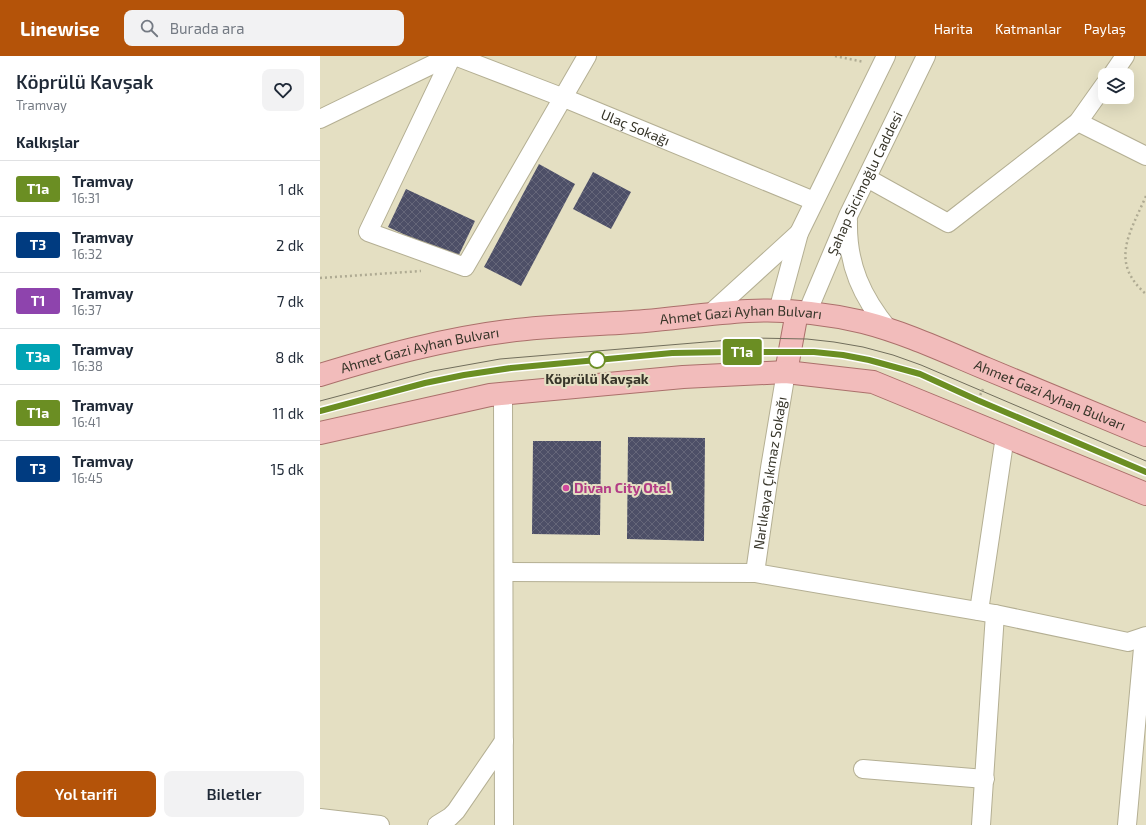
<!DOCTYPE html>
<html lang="tr">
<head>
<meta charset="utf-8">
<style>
	:root { --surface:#fff; --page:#f2f2f3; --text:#1f2937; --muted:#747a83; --line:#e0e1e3; --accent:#b45309 }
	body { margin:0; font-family:"Exo 2",sans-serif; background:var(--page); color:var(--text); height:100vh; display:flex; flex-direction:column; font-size:15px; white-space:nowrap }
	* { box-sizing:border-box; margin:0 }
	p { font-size:13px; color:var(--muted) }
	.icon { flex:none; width:22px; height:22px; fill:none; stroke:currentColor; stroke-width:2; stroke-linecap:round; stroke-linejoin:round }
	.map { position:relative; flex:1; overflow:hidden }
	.drawer { display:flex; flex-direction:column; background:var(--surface); width:320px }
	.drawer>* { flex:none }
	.badge { padding:0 8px; border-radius:3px; font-size:14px; line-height:26px }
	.controls { position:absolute; left:778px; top:12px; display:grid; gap:8px }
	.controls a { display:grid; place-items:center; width:36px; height:36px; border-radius:8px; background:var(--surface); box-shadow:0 4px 16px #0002; font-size:20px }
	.map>.badge { position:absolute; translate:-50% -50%; box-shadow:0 0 0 2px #fff }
	h2 { padding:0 16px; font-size:15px; line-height:36px }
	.round { display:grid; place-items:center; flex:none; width:42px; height:42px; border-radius:8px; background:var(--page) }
	.summary { display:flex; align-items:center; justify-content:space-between; height:68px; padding:0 16px }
	h1 { font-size:19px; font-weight:600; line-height:30px }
	.action { display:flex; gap:8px; margin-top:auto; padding:8px 16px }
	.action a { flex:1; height:46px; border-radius:8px; background:var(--accent); color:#fff; font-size:16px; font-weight:600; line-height:46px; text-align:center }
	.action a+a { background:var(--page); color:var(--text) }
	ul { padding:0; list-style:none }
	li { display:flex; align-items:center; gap:12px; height:56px; padding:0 16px; border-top:1px solid var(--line) }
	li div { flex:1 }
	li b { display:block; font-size:15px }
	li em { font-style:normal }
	li .badge { min-width:44px; font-weight:700; text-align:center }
	header { display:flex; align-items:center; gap:24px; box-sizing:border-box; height:56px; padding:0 20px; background:var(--accent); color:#fff }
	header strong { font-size:19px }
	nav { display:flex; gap:22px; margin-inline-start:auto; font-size:14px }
	.search { width:280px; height:36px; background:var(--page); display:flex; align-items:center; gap:10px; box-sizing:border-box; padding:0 14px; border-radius:8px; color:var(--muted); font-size:15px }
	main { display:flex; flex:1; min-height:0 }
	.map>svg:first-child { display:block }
</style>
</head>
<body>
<header>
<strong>Linewise</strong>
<div class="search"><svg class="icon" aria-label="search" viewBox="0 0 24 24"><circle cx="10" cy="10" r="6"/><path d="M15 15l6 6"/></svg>Burada ara</div>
<nav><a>Harita</a><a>Katmanlar</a><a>Paylaş</a></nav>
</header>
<main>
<section class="drawer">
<div class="summary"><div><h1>Köprülü Kavşak</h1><p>Tramvay</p></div><a class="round"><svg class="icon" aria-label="heart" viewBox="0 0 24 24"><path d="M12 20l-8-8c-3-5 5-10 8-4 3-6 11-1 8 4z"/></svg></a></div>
<h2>Kalkışlar</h2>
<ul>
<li><span class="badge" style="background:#6b8e23;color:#fff">T1a</span><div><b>Tramvay</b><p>16:31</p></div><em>1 dk</em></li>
<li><span class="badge" style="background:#003b80;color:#fff">T3</span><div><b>Tramvay</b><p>16:32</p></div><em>2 dk</em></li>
<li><span class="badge" style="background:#8e44ad;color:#fff">T1</span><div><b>Tramvay</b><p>16:37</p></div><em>7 dk</em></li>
<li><span class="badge" style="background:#00a3b4;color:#fff">T3a</span><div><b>Tramvay</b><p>16:38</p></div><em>8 dk</em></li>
<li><span class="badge" style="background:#6b8e23;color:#fff">T1a</span><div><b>Tramvay</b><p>16:41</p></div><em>11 dk</em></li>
<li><span class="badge" style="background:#003b80;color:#fff">T3</span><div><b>Tramvay</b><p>16:45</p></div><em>15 dk</em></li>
</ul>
<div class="action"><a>Yol tarifi</a><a>Biletler</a></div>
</section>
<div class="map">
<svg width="826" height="769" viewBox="0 0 826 769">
	<defs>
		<pattern id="building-cross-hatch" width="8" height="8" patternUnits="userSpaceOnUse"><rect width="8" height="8" fill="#4d4f67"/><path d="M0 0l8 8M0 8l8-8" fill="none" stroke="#656679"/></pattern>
	</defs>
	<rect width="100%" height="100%" fill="#e4dfc2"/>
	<g fill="url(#building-cross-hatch)">
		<polygon points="219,108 255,128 201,230 164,211"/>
		<polygon points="273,116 311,136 291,173 253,153"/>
		<polygon points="86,133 155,165 137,203 68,171"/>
		<polygon points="308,381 385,382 384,485 307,483"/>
		<polygon points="213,385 281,385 280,479 212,478"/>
	</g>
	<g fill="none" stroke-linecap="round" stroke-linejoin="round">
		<g stroke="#b4af93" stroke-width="20">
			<g id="minor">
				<polyline points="132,0 48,176 145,211 267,0"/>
				<path id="s1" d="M135,0L244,42L494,145"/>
				<polyline points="792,19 805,0"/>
				<polyline points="0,63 130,0"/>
				<polyline points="758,66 826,100"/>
				<polyline points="547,122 628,167 758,66 785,28"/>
				<path d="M528,165C527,209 542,241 569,274"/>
				<polyline points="458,255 479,177 566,0"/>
				<path id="s2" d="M487,257L528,160L606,0"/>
				<polyline points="390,258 479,177"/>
				<polyline points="183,338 184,769"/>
				<polyline points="184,516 435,517 675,558 808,586 826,580"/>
				<path id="s3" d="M435,517L450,412L466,316"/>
				<polyline points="659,555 685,380"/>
				<polyline points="543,713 665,723"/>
				<polyline points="0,762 60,769"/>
				<polyline points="117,769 130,761 136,755 184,685"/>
				<polyline points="661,769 675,558"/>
				<polyline points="807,769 824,581"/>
			</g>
		</g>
		<g stroke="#ab706b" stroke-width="24">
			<g id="major">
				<polyline points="466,316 477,256"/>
				<path id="s4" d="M0,319C62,300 124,283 188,275C234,269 279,269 325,265C359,262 393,257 428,255C466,253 505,257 543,266C586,277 626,296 667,313C720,335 773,357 826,379"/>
				<polyline points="0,377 170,339 363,321 466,316 553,326 826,438"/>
			</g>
		</g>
		<g stroke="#afab93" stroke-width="2.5" stroke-dasharray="2 3" stroke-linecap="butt">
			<polyline points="515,0 544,6"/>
			<path d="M826,140C810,177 789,206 826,238"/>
			<polyline points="0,222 101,215"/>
			<polyline points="656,348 663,333"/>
		</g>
		<use href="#minor" stroke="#fff" stroke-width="18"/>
		<use href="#major" stroke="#f2bcbb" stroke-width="22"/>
		<g stroke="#716e5c" stroke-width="1">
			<polyline points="0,345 113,315 180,303 434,282 487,283 514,286 543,291 573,299 601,309 826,405"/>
			<polyline points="0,355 105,327 144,319 175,314 352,297 409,296 494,296 523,299 549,303 600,318 657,344 826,416"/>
		</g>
	</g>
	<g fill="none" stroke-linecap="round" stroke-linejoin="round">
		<g stroke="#fff" stroke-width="9">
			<polyline id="line" points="0,355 105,327 144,319 191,312 352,297 409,296 494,296 523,299 549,304 600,318 657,344 826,416"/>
		</g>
		<use href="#line" stroke="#6b8e23" stroke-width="6"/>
	</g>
	<circle fill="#fff" stroke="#6b8e23" stroke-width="2" cx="277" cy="304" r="8"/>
	<circle fill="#d1479c" stroke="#e4dfc2" stroke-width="1.5" cx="246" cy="432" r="4"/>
	<g text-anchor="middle" stroke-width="4" stroke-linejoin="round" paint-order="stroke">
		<g font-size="14" fill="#373529" stroke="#e4dfc2">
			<text dy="5" stroke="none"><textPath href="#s1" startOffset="194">Ulaç Sokağı</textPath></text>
			<text dy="5" stroke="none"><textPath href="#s2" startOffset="142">Şahap Sicimoğlu Caddesi</textPath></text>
			<text dy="5" stroke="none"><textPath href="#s4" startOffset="427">Ahmet Gazi Ayhan Bulvarı</textPath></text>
			<text dy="5" stroke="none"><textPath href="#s4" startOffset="103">Ahmet Gazi Ayhan Bulvarı</textPath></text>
			<text dy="5" stroke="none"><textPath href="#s4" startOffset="751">Ahmet Gazi Ayhan Bulvarı</textPath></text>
			<text dy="5" stroke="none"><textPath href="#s3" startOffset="101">Narlıkaya Çıkmaz Sokağı</textPath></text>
		</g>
		<g font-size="14" font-weight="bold" fill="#373529" stroke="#e4dfc2">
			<text x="277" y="328">Köprülü Kavşak</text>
		</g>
		<g font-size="14" font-weight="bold" fill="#b23c85" stroke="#e4dfc2" text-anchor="start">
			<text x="254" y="437">Divan City Otel</text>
		</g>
	</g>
</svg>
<div class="controls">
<a><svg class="icon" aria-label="layers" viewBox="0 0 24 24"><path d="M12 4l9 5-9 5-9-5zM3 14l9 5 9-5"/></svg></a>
</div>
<b class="badge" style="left:422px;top:296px;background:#6b8e23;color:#fff">T1a</b>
</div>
</main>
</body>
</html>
